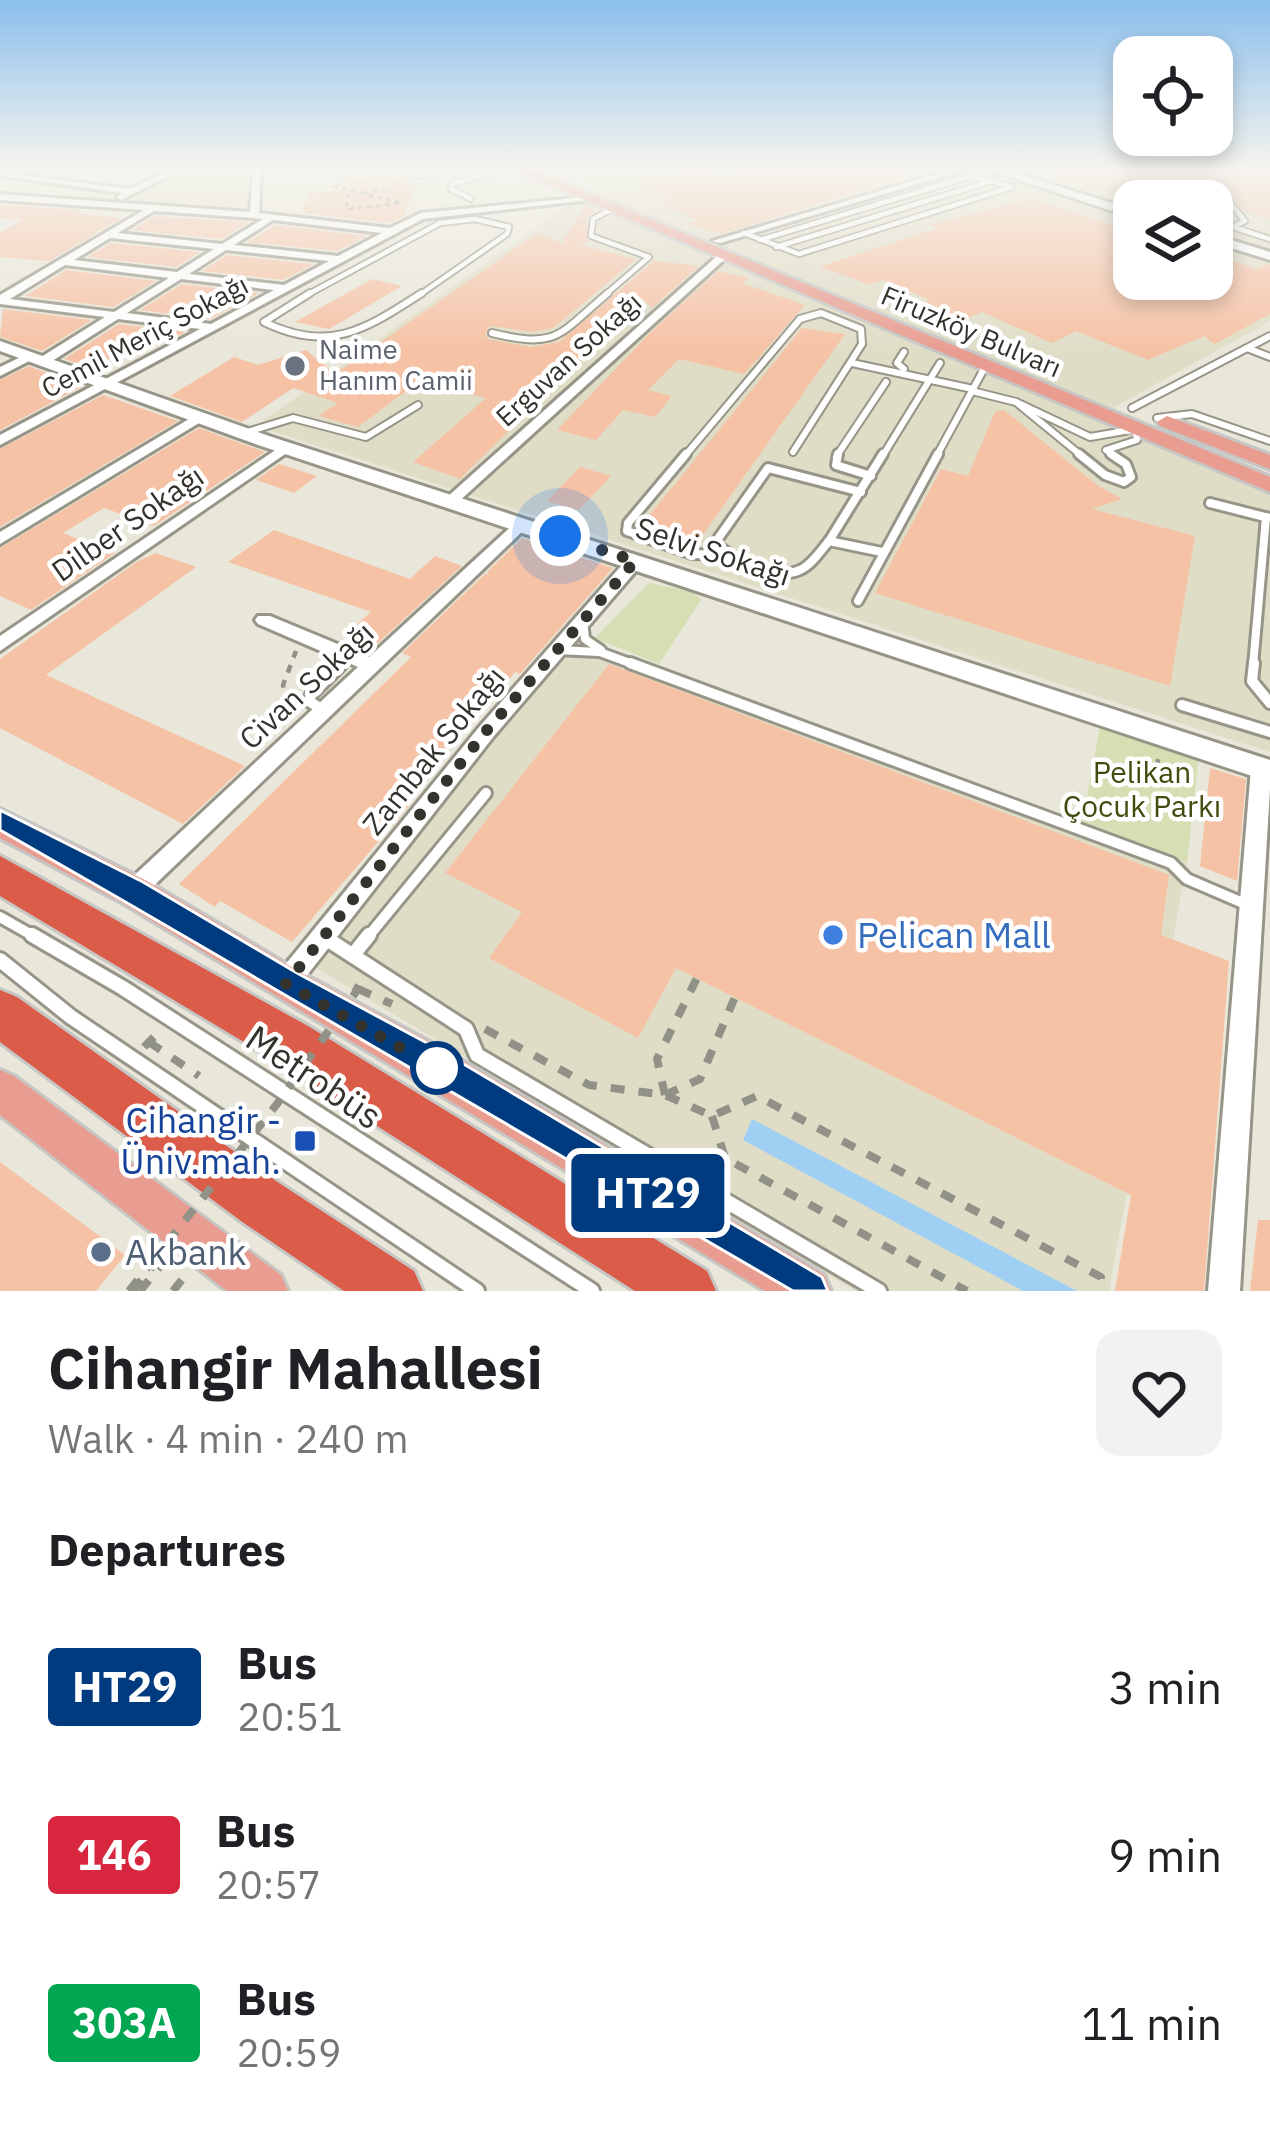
<!DOCTYPE html>
<meta charset="utf-8">
<style>
:root{--surface:#fff;--page:#f2f2f2;--text:#202124;--muted:#757577}
body{margin:0;font-family:"IBM Plex Sans",sans-serif;background:var(--page);color:var(--text);height:100vh;display:flex;flex-direction:column;font-size:45px;white-space:nowrap}
*{box-sizing:border-box;margin:0}
p{font-size:39px;color:var(--muted)}
.icon{flex:none;width:66px;height:66px;fill:none;stroke:currentColor;stroke-width:2;stroke-linecap:round;stroke-linejoin:round}
.map{position:relative;height:1291px;overflow:hidden}
.side{display:flex;flex-direction:column;background:var(--surface);flex:1}
.side>*{flex:none}
.badge{padding:0 24px;border-radius:9px;font-size:42px;line-height:78px}
.controls{position:absolute;left:1113px;top:36px;display:grid;gap:24px}
.controls a{display:grid;place-items:center;width:120px;height:120px;border-radius:24px;background:var(--surface);box-shadow:0 6px 18px #0003;font-size:60px}
.you{position:absolute;width:60px;height:60px;margin:-30px;border:9px solid #fff;border-radius:50%;background:#1a73e8;box-shadow:0 0 0 18px #1a73e833}
.map>.badge{position:absolute;translate:-50% -50%;box-shadow:0 0 0 6px #fff}
h2{padding:0 48px;font-size:45px;line-height:108px}
.round{display:grid;place-items:center;flex:none;width:126px;height:126px;border-radius:24px;background:var(--page)}
.headline{display:flex;align-items:center;justify-content:space-between;height:204px;padding:0 48px}
h1{font-size:57px;font-weight:700;line-height:90px}
ul{padding:0;list-style:none}
li{display:flex;align-items:center;gap:36px;height:168px;padding:0 48px}
li div{flex:1}
li b{display:block;font-size:45px}
li em{font-style:normal}
li .badge{min-width:132px;font-weight:700;text-align:center}
.map>svg:first-child{display:block}
.built{fill:#e0ddc7;fill-rule:evenodd}
.green{fill:#d6deb3}
.water{fill:#9fd0f4}
.building{fill:#f6c2a5}
.lines{fill:none;stroke-linecap:round;stroke-linejoin:round}
.lane-far4-casing{stroke:#979588;stroke-width:8}
.lane-far3-casing{stroke:#979588;stroke-width:10}
.lane-far2-casing{stroke:#979588;stroke-width:14}
.lane-far1-casing{stroke:#979588;stroke-width:16}
.lane-casing{stroke:#979588;stroke-width:20}
.street-casing{stroke:#979588;stroke-width:6}
.secondary-casing{stroke:#979588;stroke-width:6}
.primary-casing{stroke:#c6c6c4;stroke-width:6}
.highway-casing{stroke:#c6c6c4;stroke-width:6}
.path-far2{stroke:#929187;stroke-width:3;stroke-dasharray:4.5 4.5;stroke-linecap:butt}
.path-far1{stroke:#929187;stroke-width:4.5;stroke-dasharray:8 8;stroke-linecap:butt}
.path{stroke:#929187;stroke-width:8;stroke-dasharray:14 14;stroke-linecap:butt}
.lane-far4{stroke:#fff;stroke-width:4.5}
.lane-far3{stroke:#fff;stroke-width:6}
.lane-far2{stroke:#fff;stroke-width:8}
.lane-far1{stroke:#fff;stroke-width:10}
.lane{stroke:#fff;stroke-width:14}
.street{fill:#fff;fill-rule:evenodd}
.secondary{fill:#fff;fill-rule:evenodd}
.primary{fill:#e99d91;fill-rule:evenodd}
.highway{fill:#db5c48;fill-rule:evenodd}
.path-bridge{stroke:#929187;stroke-width:8;stroke-dasharray:14 14;stroke-linecap:butt}
.line{fill:#003b80;stroke:#fff;stroke-width:3}
.walk{stroke:#33322d;stroke-width:12;stroke-dasharray:0 21.6}
.worship-dot{fill:#6b7280;stroke:#fff;stroke-width:4.5}
.shop-dot{fill:#3f7fe0;stroke:#fff;stroke-width:4.5}
.stop-dot{fill:#fff;stroke:#003b80;stroke-width:6}
.transit-dot{fill:#1a4fb4;stroke:#fff;stroke-width:4.5}
.service-dot{fill:#5c6f8a;stroke:#fff;stroke-width:4.5}
.labels{text-anchor:middle;stroke-width:9;stroke-linejoin:round;paint-order:stroke}
.far-street-label{font-size:27px;fill:#33322d;stroke:#fff}
.far-worship-label{font-size:27px;fill:#5b616d;stroke:#fff;text-anchor:start}
.street-label{font-size:30px;fill:#33322d;stroke:#fff}
.park-label{font-size:30px;fill:#454b0e;stroke:#fff}
.near-shop-label{font-size:36px;fill:#366cbe;stroke:#fff;text-anchor:start}
.near-street-label{font-size:36px;fill:#33322d;stroke:#fff}
.near-transit-label{font-size:36px;fill:#164399;stroke:#fff;text-anchor:end}
.near-service-label{font-size:36px;fill:#4e5e75;stroke:#fff;text-anchor:start}
</style>
<div class="map">
<svg width="1270" height="1291" viewBox="0 0 1270 1291">
<rect width="100%" height="100%" fill="#e9e7d9"/>
<g class="built">
<polygon points="188,170 246,170 247,210 119,204"/>
<path d="M561,170H1270V321L1093,419L1270,491V752L256,426L595,186ZM1134,201H1212V279H1134Z"/>
<polygon points="576,637 1187,862 1109,1291 855,1291 298,957"/>
</g>
<g class="green">
<polygon points="649,583 693,592 701,600 659,664 595,638"/>
<polygon points="1101,721 1199,755 1187,862 1082,823"/>
</g>
<polygon class="water" points="752,1119 1077,1291 1023,1291 743,1140"/>
<g class="building">
<polygon points="695,170 732,178 733,170 904,170 905,176 721,234 687,224 699,220 661,203 673,200 639,184"/>
<polygon points="1055,170 1270,170 1270,219 1246,212 1233,198 1225,206 1207,200 1146,201 1055,176"/>
<polygon points="386,175 416,187 404,216 389,223 302,213 308,193 353,190 343,183"/>
<polygon points="1030,198 1124,229 1134,225 1134,279 1212,279 1212,254 1256,269 1270,264 1270,314 1215,344 1204,336 1148,360 1076,331 1052,343 982,312 953,324 913,306 930,300 883,280 869,284 819,267 937,228 929,225"/>
<polygon points="0,205 84,210 77,213 122,218 49,261 0,257 0,232 23,220 0,218"/>
<polygon points="586,205 594,211 586,218 587,242 579,245 636,259 553,328 531,332 491,326 485,333 488,339 531,347 559,342 654,261 699,266 652,308 643,299 559,382 553,381 516,415 523,417 460,479 413,462 486,398 421,380 358,427 319,416 338,403 293,388 242,422 170,396 234,357 258,365 306,350 335,374 537,233 562,243"/>
<polygon points="155,216 249,222 221,239 132,230"/>
<polygon points="276,225 367,236 337,251 247,242"/>
<polygon points="111,243 200,252 176,267 87,257"/>
<polygon points="227,255 314,264 283,280 202,271"/>
<polygon points="66,270 156,281 113,307 25,296"/>
<polygon points="718,271 749,278 742,283 805,305 744,374 679,359 648,390 672,396 655,417 623,410 596,440 557,430 652,331"/>
<polygon points="372,279 402,286 329,329 295,322"/>
<polygon points="182,284 259,293 210,319 140,310"/>
<polygon points="3,309 92,320 42,351 0,337"/>
<polygon points="119,324 185,332 169,341 149,338 91,368 64,359"/>
<polygon points="802,328 845,334 695,546 640,527"/>
<polygon points="29,366 81,387 0,430 0,380"/>
<polygon points="103,395 178,421 0,527 0,449"/>
<polygon points="1004,410 1097,485 1122,499 1092,509 1195,536 1170,686 875,593 941,469 968,476 995,412"/>
<polygon points="199,428 265,452 154,526 104,508 63,533 115,553 31,610 0,596 0,548"/>
<polygon points="279,464 317,476 294,493 256,480"/>
<polygon points="580,467 611,476 579,510 547,501"/>
<polygon points="274,530 410,579 435,556 462,566 378,643 349,631 371,612 228,562"/>
<polygon points="522,538 613,568 520,674 515,672 465,732 462,730 401,802 409,806 292,942 220,901 215,907 179,884 411,657 402,653 485,574 489,575 487,572"/>
<polygon points="156,553 196,567 46,675 245,766 183,824 0,728 0,659 138,561"/>
<polygon points="609,664 1169,875 1161,935 1229,961 1204,1291 1115,1291 1131,1195 676,968 638,1038 489,958 522,912 445,873"/>
<polygon points="1210,768 1246,779 1237,881 1200,866"/>
<polygon points="0,1162 125,1255 96,1291 0,1291"/>
<polygon points="1258,1220 1270,1220 1270,1291 1250,1291"/>
</g>
<g class="lines">
<defs>
<g id="lane-far4">
<polyline points="414,176 452,170"/>
<polyline points="471,199 451,189 452,184 503,170"/>
<polyline points="1236,228 1270,239"/>
<polyline points="744,233 799,254 1012,187"/>
<polyline points="1212,236 1245,221 1232,205"/>
<polyline points="760,240 971,176 1012,187"/>
<polyline points="776,247 995,180"/>
<polyline points="305,296 440,223 475,219 509,227 507,234 418,296"/>
<polyline points="604,296 649,257 591,236 593,219 610,210"/>
</g>
<g id="lane-far3">
<path d="M310,293L264,322C330,354 366,329 422,293"/>
<path d="M492,333C559,349 558,335 608,293"/>
<polyline points="1247,348 1270,357"/>
<polyline points="904,352 897,363 904,369"/>
<polyline points="852,363 973,389"/>
<polyline points="972,391 1016,402 1090,437 1136,429"/>
<polyline points="1016,402 1083,457"/>
<polyline points="1132,408 1270,336"/>
<polyline points="1157,418 1192,414 1270,441"/>
<polyline points="244,433 293,418 366,437 418,405"/>
<polyline points="684,457 800,319 821,313 861,329 862,344 793,452"/>
<polyline points="836,457 886,382"/>
<polyline points="882,457 940,363"/>
<polyline points="936,457 985,367"/>
<polyline points="1116,457 1106,450 1137,440 1136,429"/>
</g>
<g id="lane-far2">
<polyline points="686,454 628,523 627,531 692,554 730,555"/>
<polyline points="838,454 836,465 871,476"/>
<polyline points="1079,454 1105,475 1124,482 1131,477 1126,464 1111,454"/>
<path d="M861,492L768,468L715,543C734,559 774,582 800,570C812,565 821,550 829,541L882,552"/>
<polyline points="1210,503 1269,518"/>
<polyline points="829,541 883,454"/>
<polyline points="858,601 938,454"/>
<polyline points="583,621 585,639 601,650"/>
<polyline points="557,650 599,652"/>
<polyline points="597,651 638,666"/>
<polyline points="1253,666 1266,517"/>
</g>
<g id="lane-far1">
<polyline points="630,663 1171,863 1187,879 1250,906"/>
<polyline points="1254,663 1252,681 1270,703"/>
<polyline points="1182,705 1270,732"/>
<polyline points="324,711 309,701 311,695 341,665"/>
<polyline points="0,917 37,938"/>
<polyline points="367,938 486,793"/>
</g>
<g id="lane">
<polyline points="32,935 123,988 592,1291"/>
<polyline points="327,939 466,1029 477,1055 879,1291"/>
<polyline points="353,955 369,935"/>
<polyline points="0,960 71,1017 477,1291"/>
</g>
<g id="street">
<polygon points="169,170 180,170 121,200 117,197 122,193 2,176 6,173 130,189"/>
<path d="M253,170H261L259,213L390,228L421,213L585,197L589,200L423,219L0,445V435L200,329L118,319L49,363H41V357L105,317L0,304V295L144,210L0,200V194L250,212ZM154,211L254,218L263,219L222,244L118,233ZM273,220L382,233L338,256L234,245ZM110,238L214,249L177,272L74,260ZM226,250L329,261L284,285L189,274ZM65,265L169,278L114,312L10,299ZM181,279L274,290L211,324L127,313Z"/>
<polygon points="950,170 965,170 720,243 712,241"/>
<polygon points="717,256 726,258 456,504 446,504 446,498"/>
<polygon points="29,353 39,356 0,376 0,367"/>
<polygon points="199,413 206,417 204,420 0,544 0,532"/>
<polygon points="286,443 291,444 291,450 0,651 0,636"/>
<polygon points="522,519 527,521 530,524 527,527 141,898 133,901 125,898 122,891 125,884 358,667 258,624 255,620 258,616 270,616 369,657 517,521"/>
<polygon points="635,556 643,561 641,565 494,736 294,992 285,996 276,992 273,984 276,976 480,726 629,557"/>
<polygon points="1261,760 1270,766 1270,789 1240,1291 1208,1291 1251,768 1254,762"/>
</g>
<g id="secondary">
<polygon points="988,170 1006,170 1134,210 1134,218"/>
<polygon points="1212,234 1270,252 1270,260 1212,242"/>
<polygon points="0,341 272,437 1270,760 1270,782 258,445 0,351"/>
</g>
<g id="primary">
<polygon points="514,170 532,170 1270,477 1270,492"/>
<polygon points="1167,416 1270,455 1270,469 1160,426 1157,422"/>
<polygon points="0,809 145,880 298,971 441,1048 824,1275 831,1291 765,1291 121,902 0,838"/>
<polygon points="0,1070 14,1076 281,1275 288,1291 227,1291 0,1115"/>
</g>
<g id="highway">
<polygon points="0,856 308,1026 707,1271 716,1291 635,1291 274,1060 0,896"/>
<polygon points="0,990 17,997 279,1183 414,1271 423,1291 344,1291 241,1221 0,1042"/>
</g>
</defs>
<use href="#lane-far4" class="lane-far4-casing"/>
<use href="#lane-far3" class="lane-far3-casing"/>
<use href="#lane-far2" class="lane-far2-casing"/>
<use href="#lane-far1" class="lane-far1-casing"/>
<use href="#lane" class="lane-casing"/>
<use href="#street" class="street-casing"/>
<use href="#secondary" class="secondary-casing"/>
<use href="#primary" class="primary-casing"/>
<use href="#highway" class="highway-casing"/>
<g class="path-far2">
<polyline points="341,184 333,186 401,203 350,209 346,207 349,194"/>
<polyline points="364,193 384,189 385,193"/>
</g>
<g class="path-far1">
<polyline points="290,719 283,685 296,651"/>
<polyline points="1157,767 1159,753"/>
</g>
<g class="path">
<polyline points="358,989 392,1004"/>
<polyline points="485,1029 589,1085 665,1095 712,1116 757,1096 1101,1277 1099,1291"/>
<polyline points="149,1042 199,1076"/>
<polyline points="144,1047 160,1031"/>
<polyline points="665,1095 657,1059 697,978"/>
<polyline points="665,1095 700,1079 735,997"/>
<polyline points="712,1116 725,1158 967,1291"/>
<polyline points="129,1291 156,1257"/>
<polyline points="133,1291 158,1259"/>
<polyline points="140,1291 167,1258"/>
<polyline points="173,1291 188,1272"/>
</g>
<use href="#lane-far4" class="lane-far4"/>
<use href="#lane-far3" class="lane-far3"/>
<use href="#lane-far2" class="lane-far2"/>
<use href="#lane-far1" class="lane-far1"/>
<use href="#lane" class="lane"/>
<use href="#street" class="street"/>
<use href="#secondary" class="secondary"/>
<use href="#primary" class="primary"/>
<use href="#highway" class="highway"/>
<polyline class="path-bridge" points="163,1263 156,1257 277,1104 358,989 352,986"/>
</g>
<linearGradient id="sky" x2="0" y2="1"><stop stop-color="#8bbfed"/><stop offset="0.48" stop-color="#f5f4ee"/><stop offset="1" stop-color="#f5f4ee" stop-opacity="0"/></linearGradient>
<rect width="1270" height="351" fill="url(#sky)"/>
<polygon class="line" points="0,810 143,882 297,973 440,1050 822,1277 828,1291 793,1291 122,900 0,830"/>
<g class="lines">
<polyline class="walk" points="437,1068 286,984 487,730 635,561 560,536"/>
</g>
<circle class="worship-dot" cx="295" cy="366" r="12"/>
<circle class="shop-dot" cx="833" cy="935" r="12"/>
<circle class="stop-dot" cx="437" cy="1068" r="24"/>
<rect class="transit-dot" x="293" y="1129" width="24" height="24" rx="6"/>
<circle class="service-dot" cx="101" cy="1252" r="12"/>
<g class="labels">
<g class="far-street-label">
<text transform="translate(971 332) rotate(23)" y="9">Firuzköy Bulvarı</text>
<text transform="translate(145 337) rotate(-28)" y="9">Cemil Meriç Sokağı</text>
<text transform="translate(569 360) rotate(-42)" y="9">Erguvan Sokağı</text>
</g>
<g class="far-worship-label">
<text x="319" y="359">Naime<tspan x="319" dy="31">Hanım Camii</tspan></text>
</g>
<g class="street-label">
<text transform="translate(128 524) rotate(-35)" y="10">Dilber Sokağı</text>
<text transform="translate(713 552) rotate(18)" y="10">Selvi Sokağı</text>
<text transform="translate(307 686) rotate(-43)" y="10">Civan Sokağı</text>
<text transform="translate(434 751) rotate(-51)" y="10">Zambak Sokağı</text>
</g>
<g class="park-label">
<text x="1142" y="783">Pelikan<tspan x="1142" dy="34">Çocuk Parkı</tspan></text>
</g>
<g class="near-shop-label">
<text x="857" y="948">Pelican Mall</text>
</g>
<g class="near-street-label">
<text transform="translate(314 1077) rotate(34)" y="13">Metrobüs</text>
</g>
<g class="near-transit-label">
<text x="281" y="1133">Cihangir -<tspan x="281" dy="41">Üniv.mah.</tspan></text>
</g>
<g class="near-service-label">
<text x="125" y="1265">Akbank</text>
</g>
</g>
</svg>
<div class="controls">
<a><svg class="icon" aria-label="locate" viewBox="0 0 24 24"><circle cx="12" cy="12" r="6"/><path d="M12 2v4M12 18v4M2 12h4M18 12h4"/></svg></a>
<a><svg class="icon" aria-label="layers" viewBox="0 0 24 24"><path d="M12 4l9 5-9 5-9-5zM3 14l9 5 9-5"/></svg></a>
</div>
<div class="you" style="left:560px;top:536px"></div>
<b class="badge" style="left:648px;top:1193px;background:#003b80;color:#fff">HT29</b>
</div>
<section class="side">
<div class="headline"><div><h1>Cihangir Mahallesi</h1><p>Walk · 4 min · 240 m</p></div><a class="round"><svg class="icon" aria-label="heart" viewBox="0 0 24 24"><path d="M12 20l-8-8c-3-5 5-10 8-4 3-6 11-1 8 4z"/></svg></a></div>
<h2>Departures</h2>
<ul>
<li><span class="badge" style="background:#003b80;color:#fff">HT29</span><div><b>Bus</b><p>20:51</p></div><em>3 min</em></li>
<li><span class="badge" style="background:#d7263d;color:#fff">146</span><div><b>Bus</b><p>20:57</p></div><em>9 min</em></li>
<li><span class="badge" style="background:#00a651;color:#fff">303A</span><div><b>Bus</b><p>20:59</p></div><em>11 min</em></li>
</ul>
</section>
